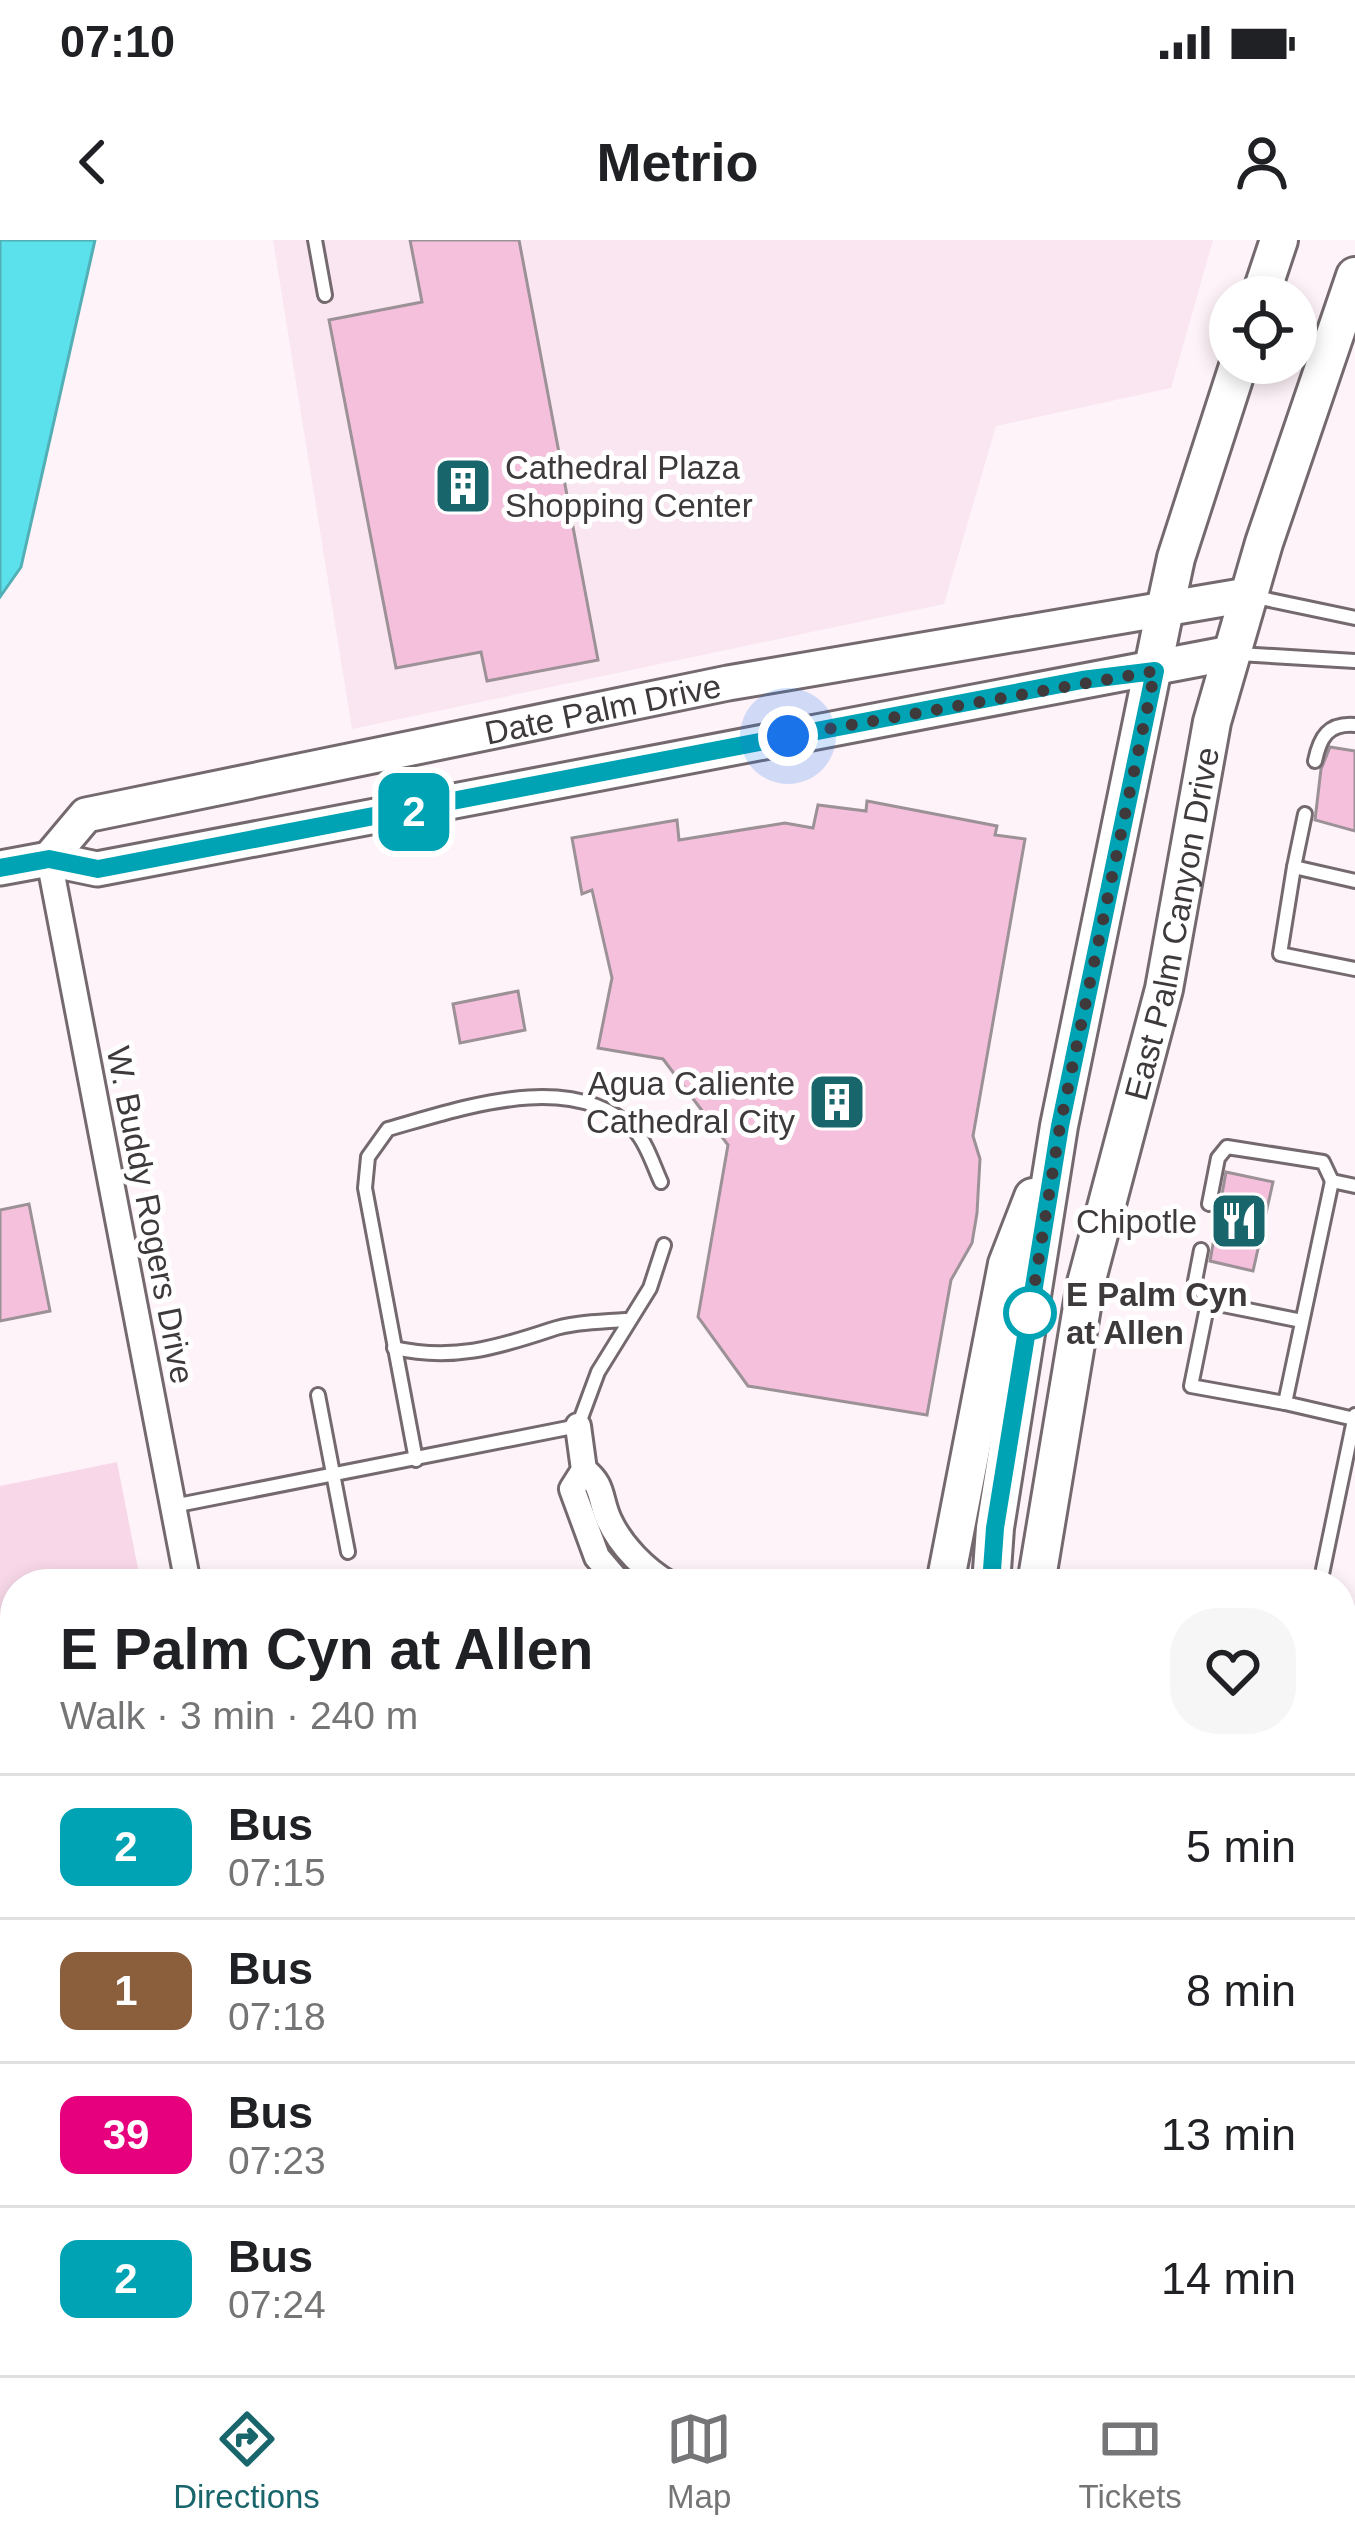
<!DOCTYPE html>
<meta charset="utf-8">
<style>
:root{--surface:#fff;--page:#f6f6f6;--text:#202124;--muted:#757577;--line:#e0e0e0;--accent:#18666b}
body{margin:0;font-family:Helvetica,sans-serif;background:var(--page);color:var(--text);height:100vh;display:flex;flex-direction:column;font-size:45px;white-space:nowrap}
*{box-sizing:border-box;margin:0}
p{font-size:39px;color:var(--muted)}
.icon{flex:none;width:66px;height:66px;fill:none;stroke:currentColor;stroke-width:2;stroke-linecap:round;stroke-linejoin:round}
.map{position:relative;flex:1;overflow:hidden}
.sheet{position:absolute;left:0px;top:1329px;width:1356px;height:807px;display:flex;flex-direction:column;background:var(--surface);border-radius:48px 48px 0 0;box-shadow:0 6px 18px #0003}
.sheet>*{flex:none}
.badge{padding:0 24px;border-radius:18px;font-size:42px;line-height:78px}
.buttons{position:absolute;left:1209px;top:36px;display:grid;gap:24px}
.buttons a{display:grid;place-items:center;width:108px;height:108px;border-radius:50%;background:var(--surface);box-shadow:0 6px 18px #0003;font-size:60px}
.you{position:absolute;width:60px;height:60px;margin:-30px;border:9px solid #fff;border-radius:50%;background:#1a73e8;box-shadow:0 0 0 18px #1a73e833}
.map>.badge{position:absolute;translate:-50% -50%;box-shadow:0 0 0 6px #fff}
.round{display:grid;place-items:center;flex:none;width:126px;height:126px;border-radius:48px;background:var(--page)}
.headline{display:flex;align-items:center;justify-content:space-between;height:204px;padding:0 60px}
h1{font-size:57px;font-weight:700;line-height:90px}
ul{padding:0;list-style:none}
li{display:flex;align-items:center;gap:36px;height:144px;padding:0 60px;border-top:3px solid var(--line)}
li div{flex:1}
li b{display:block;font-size:45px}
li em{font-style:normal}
li .badge{min-width:132px;font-weight:700;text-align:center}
.status{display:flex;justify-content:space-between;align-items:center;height:84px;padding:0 60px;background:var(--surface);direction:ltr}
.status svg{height:33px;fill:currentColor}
header{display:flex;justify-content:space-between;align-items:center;height:156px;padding:0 60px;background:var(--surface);font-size:54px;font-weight:700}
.tabs{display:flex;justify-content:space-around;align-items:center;height:168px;border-top:3px solid var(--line);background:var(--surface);font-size:33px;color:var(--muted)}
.tabs a{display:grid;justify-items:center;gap:6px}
.tabs .active{color:var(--accent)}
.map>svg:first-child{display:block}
.built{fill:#fae6f0}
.green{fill:#f8d8e8}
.water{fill:#5ae1eb;stroke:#52afb6;stroke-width:3}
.building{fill:#f5c0dc;stroke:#9c9196;stroke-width:3}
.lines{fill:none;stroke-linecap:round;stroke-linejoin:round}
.service-casing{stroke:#73696e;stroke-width:18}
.minor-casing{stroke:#73696e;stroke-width:30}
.secondary-casing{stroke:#73696e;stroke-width:39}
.primary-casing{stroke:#73696e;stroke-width:42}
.service{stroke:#fff;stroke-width:12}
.minor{stroke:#fff;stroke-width:24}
.secondary{stroke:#fff;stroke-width:33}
.primary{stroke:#fff;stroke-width:36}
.line-casing{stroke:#fff;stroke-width:27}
.line{stroke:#00a3b4;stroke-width:18}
.walk{stroke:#3e3a3c;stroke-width:12;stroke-dasharray:0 21.6}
.stop-dot{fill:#fff;stroke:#00a3b4;stroke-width:6}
.labels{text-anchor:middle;stroke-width:10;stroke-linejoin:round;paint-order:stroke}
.poi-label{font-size:33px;fill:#3e3a3c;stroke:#fff;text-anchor:end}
.street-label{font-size:33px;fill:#3e3a3c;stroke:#fff}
.stop-label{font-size:33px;font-weight:bold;fill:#3e3a3c;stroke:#fff;text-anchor:start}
</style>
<div class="status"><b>07:10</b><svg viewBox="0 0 49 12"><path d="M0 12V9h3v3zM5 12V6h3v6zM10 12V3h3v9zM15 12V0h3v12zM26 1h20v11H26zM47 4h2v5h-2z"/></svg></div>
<header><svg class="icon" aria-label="back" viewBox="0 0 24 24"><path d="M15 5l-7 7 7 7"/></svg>Metrio<svg class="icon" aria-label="person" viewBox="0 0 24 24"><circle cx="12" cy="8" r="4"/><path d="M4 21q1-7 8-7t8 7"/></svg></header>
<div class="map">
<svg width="1355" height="2135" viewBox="0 0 1355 2135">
<rect width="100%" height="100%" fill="#fef3f9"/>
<polygon class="built" points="273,0 1213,0 1171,148 996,186 944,364 352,489"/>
<polygon class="green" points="117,1222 141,1344 15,1344 15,1757 0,1759 0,1246"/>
<polygon class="water" points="0,0 95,0 21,327 0,357"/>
<g class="building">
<polygon points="410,0 519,0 598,420 487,441 481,412 396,428 329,80 422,62"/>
<polygon points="1330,507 1355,511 1355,591 1315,580 1321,529"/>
<polygon points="867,561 997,586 995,595 1025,599 973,896 980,919 977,973 972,1003 951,1040 927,1175 748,1146 698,1077 728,905 663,819 598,808 612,738 592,650 582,654 572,598 677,580 679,600 785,583 813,588 818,565 866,571"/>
<polygon points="518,751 525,790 460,803 453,764"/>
<polygon points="1226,932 1273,942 1253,1031 1210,1021"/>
<polygon points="29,964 50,1071 0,1081 0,970"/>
</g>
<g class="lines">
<defs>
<g id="service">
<polyline points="315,0 325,55"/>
<polyline points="1251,356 1355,378"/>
<polyline points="1239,414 1355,421"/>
<path d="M1315,521C1320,497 1328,483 1355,485"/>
<polyline points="1294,627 1305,574"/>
<polyline points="1355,641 1294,627 1280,714 1355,729"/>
<polyline points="1209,964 1218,918 1227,907 1323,922 1332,941"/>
<polyline points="1201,1010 1195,1041 1208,1062"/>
<polyline points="1302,1081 1208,1062 1191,1146 1285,1163 1332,941 1355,946"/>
<path d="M394,1108C452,1121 496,1108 550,1090C573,1082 601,1082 625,1080"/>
<polyline points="318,1155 348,1312"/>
<polyline points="1285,1163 1354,1179"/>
<path d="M416,1220L365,948L368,917L388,889C460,869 574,827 636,892C647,904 654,927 661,942"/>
<polyline points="173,1266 578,1186 598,1132 650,1048 664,1005"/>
<polyline points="1265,1344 1321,1339 1355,1175"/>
</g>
<g id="minor">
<polyline points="49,619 188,1344"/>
<polyline points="578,1186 584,1230 572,1249 597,1317 620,1344"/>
<path d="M584,1230C604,1245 599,1258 609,1280C621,1306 645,1330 669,1344"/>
<polyline points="338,2121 341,2135"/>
<polyline points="1146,2121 1149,2135"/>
</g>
<g id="secondary">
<path id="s1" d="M49,619L86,575L728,443L1247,355"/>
<polyline points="0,628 49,619 97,629 1231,413"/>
</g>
<g id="primary">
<polyline points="1260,57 1279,0"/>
<polyline points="945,1344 1007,1024 1033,957"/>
<polyline points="991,1344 995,1288 1059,886 1165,369 1176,318 1239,123"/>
<path id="s2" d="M1036,1344L1086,1043L1164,749L1212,482L1264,303L1355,36"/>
<polyline points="854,2135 857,2121"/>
<polyline points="891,2135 893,2121"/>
<polyline points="934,2135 936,2121"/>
</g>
</defs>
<use href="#service" class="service-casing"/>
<use href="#minor" class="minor-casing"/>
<use href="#secondary" class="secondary-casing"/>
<use href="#primary" class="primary-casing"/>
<use href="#service" class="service"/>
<use href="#minor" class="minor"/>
<use href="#secondary" class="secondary"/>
<use href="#primary" class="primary"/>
</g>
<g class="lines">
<defs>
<polyline id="line" points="0,628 49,619 98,629 1082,440 1155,431 1060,886 995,1288 991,1344"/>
</defs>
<use href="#line" class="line-casing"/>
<use href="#line" class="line"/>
<polyline class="walk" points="788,496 1155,431 1060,886 1030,1073"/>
</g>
<defs>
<symbol id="building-square" viewBox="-11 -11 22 22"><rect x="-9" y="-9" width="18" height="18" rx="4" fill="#18666b" stroke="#fff"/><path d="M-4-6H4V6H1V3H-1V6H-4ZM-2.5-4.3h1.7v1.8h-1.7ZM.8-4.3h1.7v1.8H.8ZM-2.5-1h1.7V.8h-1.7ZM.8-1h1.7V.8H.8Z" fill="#fff"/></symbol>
<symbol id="restaurant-square" viewBox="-11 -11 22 22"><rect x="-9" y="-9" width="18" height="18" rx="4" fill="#18666b" stroke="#fff"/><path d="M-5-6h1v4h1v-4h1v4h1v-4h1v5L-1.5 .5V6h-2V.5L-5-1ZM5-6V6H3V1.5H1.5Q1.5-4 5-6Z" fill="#fff"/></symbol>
</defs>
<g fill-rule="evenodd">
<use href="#building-square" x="430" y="213" width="66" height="66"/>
<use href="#building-square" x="804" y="829" width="66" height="66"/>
<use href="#restaurant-square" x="1206" y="948" width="66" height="66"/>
</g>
<circle class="stop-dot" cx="1030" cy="1073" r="24"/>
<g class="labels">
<g class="poi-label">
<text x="505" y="239" text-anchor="start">Cathedral Plaza<tspan x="505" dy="38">Shopping Center</tspan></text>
<text x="795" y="855">Agua Caliente<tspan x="795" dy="38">Cathedral City</tspan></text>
<text x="1197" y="993">Chipotle</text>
</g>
<g class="street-label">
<text dy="12" stroke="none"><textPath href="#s1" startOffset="585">Date Palm Drive</textPath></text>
<text dy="12" stroke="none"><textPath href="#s2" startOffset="675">East Palm Canyon Drive</textPath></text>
<text transform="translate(151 975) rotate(79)" y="12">W. Buddy Rogers Drive</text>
</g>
<g class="stop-label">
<text x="1066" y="1066">E Palm Cyn<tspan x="1066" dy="38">at Allen</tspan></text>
</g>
</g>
</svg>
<div class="buttons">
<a><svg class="icon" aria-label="locate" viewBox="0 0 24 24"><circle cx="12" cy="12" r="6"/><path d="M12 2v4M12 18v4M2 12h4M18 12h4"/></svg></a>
</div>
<div class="you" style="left:788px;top:496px"></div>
<b class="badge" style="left:414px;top:572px;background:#00a3b4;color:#fff">2</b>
<section class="sheet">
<div class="headline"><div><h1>E Palm Cyn at Allen</h1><p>Walk · 3 min · 240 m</p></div><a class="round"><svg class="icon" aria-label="heart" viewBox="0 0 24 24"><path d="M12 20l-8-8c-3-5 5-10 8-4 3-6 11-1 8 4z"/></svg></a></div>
<ul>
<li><span class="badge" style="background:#00a3b4;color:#fff">2</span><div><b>Bus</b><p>07:15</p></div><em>5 min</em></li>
<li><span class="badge" style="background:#8b5e3c;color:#fff">1</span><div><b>Bus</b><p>07:18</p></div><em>8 min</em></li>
<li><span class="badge" style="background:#e6007e;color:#fff">39</span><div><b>Bus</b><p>07:23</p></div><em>13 min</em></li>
<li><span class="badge" style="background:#00a3b4;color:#fff">2</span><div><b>Bus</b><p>07:24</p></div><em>14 min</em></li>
</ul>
</section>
</div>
<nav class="tabs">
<a class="active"><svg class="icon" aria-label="directions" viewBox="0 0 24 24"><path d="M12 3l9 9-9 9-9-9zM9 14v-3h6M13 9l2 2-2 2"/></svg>Directions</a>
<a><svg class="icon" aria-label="map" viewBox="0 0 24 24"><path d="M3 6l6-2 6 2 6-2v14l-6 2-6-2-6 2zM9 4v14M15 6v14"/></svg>Map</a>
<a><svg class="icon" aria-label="tickets" viewBox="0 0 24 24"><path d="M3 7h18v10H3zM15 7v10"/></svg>Tickets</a>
</nav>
